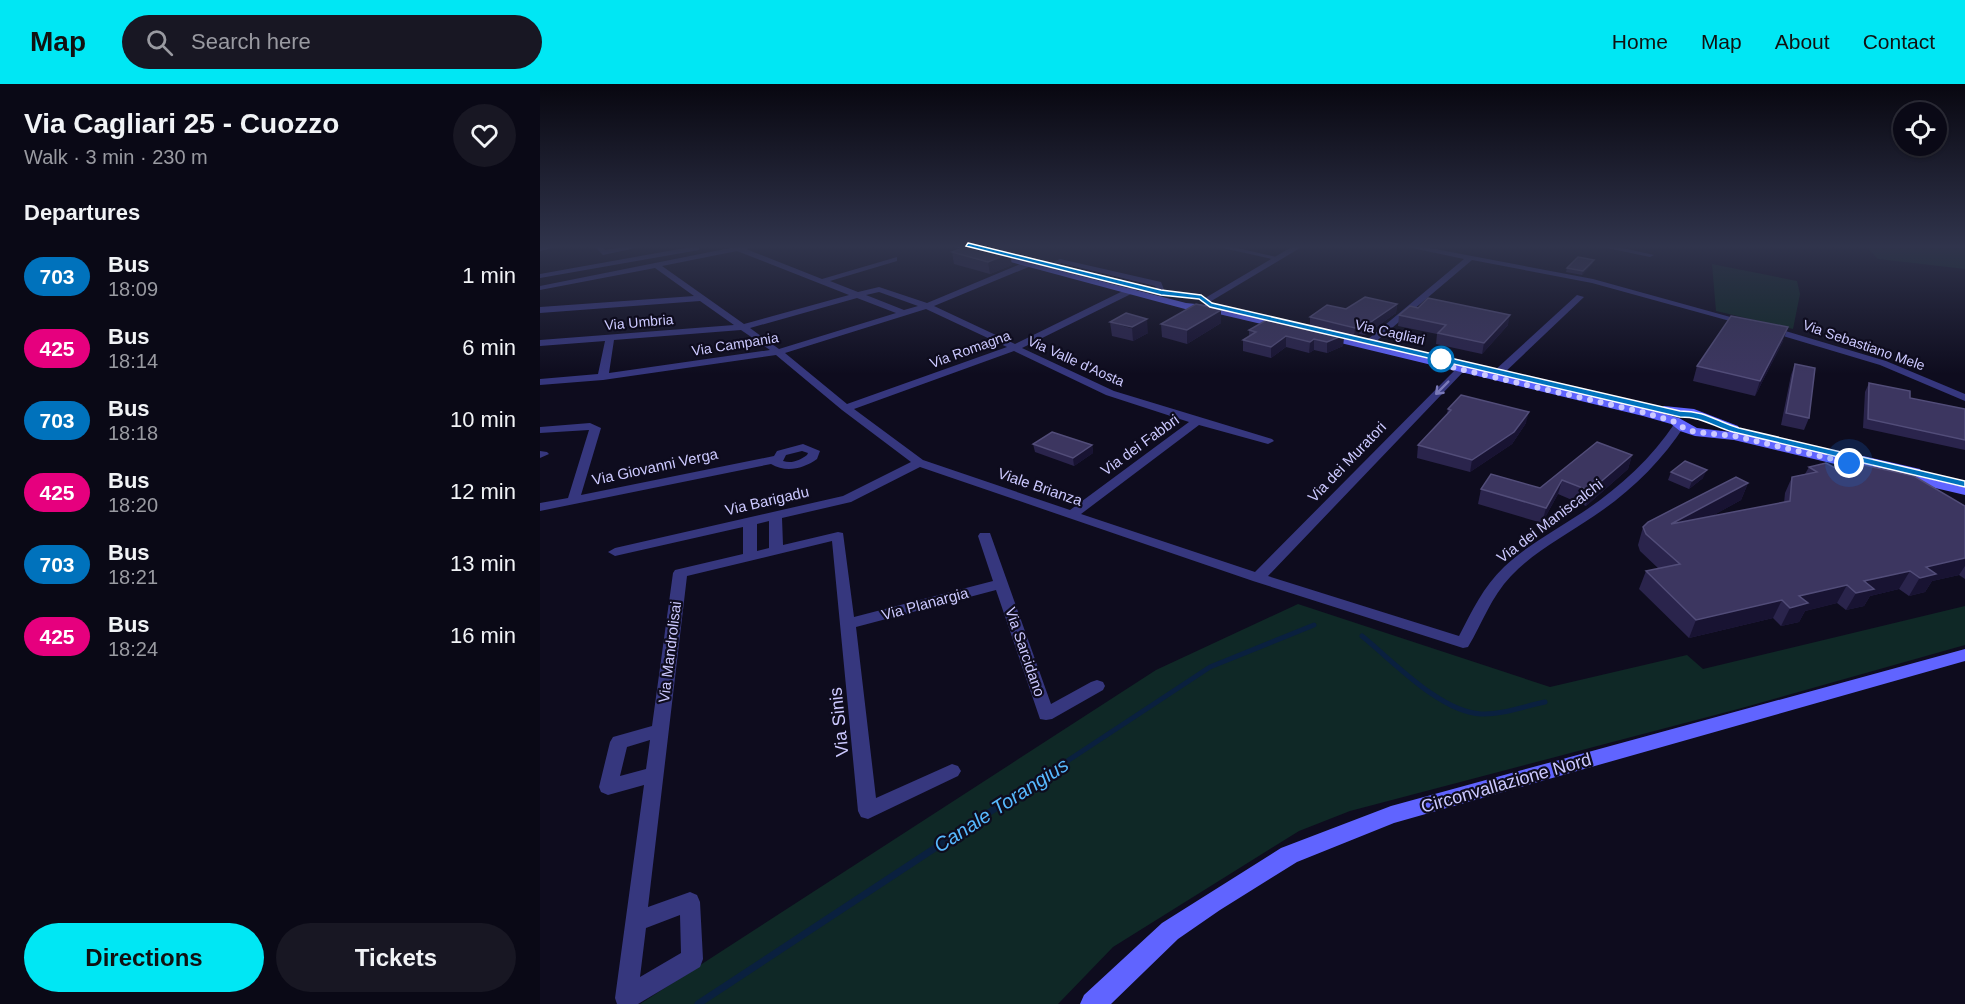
<!DOCTYPE html>
<meta charset="utf-8">
<style>
:root{--surface:#0a0916;--page:#181723;--text:#f1f3f6;--muted:#999aa1;--line:#2a2a35;--accent:#00e7f4}
body{margin:0;font-family:Arial,sans-serif;background:var(--page);color:var(--text);height:100vh;display:flex;flex-direction:column;font-size:22px;white-space:nowrap}
*{box-sizing:border-box;margin:0}
p{font-size:20px;color:var(--muted)}
.icon{flex:none;width:33px;height:33px;fill:none;stroke:currentColor;stroke-width:2;stroke-linecap:round;stroke-linejoin:round}
.map{position:relative;flex:1;overflow:hidden}
.drawer{display:flex;flex-direction:column;background:var(--surface);width:540px}
.drawer>*{flex:none}
.badge{padding:0 12px;border-radius:20px;font-size:21px;line-height:39px}
.tools{position:absolute;left:1353px;top:18px;display:grid;gap:12px}
.tools a{display:grid;place-items:center;width:54px;height:54px;border-radius:50%;background:var(--surface);box-shadow:0 2px 4px #0004,0 0 0 2px var(--line);font-size:30px}
.you{position:absolute;width:30px;height:30px;margin:-15px;border:4px solid #fff;border-radius:50%;background:#1a73e8;box-shadow:0 0 0 9px #1a73e833}
.map>.badge{position:absolute;translate:-50% -50%;box-shadow:0 0 0 3px #fff}
h2{padding:0 24px;font-size:22px;line-height:54px}
.round{display:grid;place-items:center;flex:none;width:63px;height:63px;border-radius:32px;background:var(--page)}
.summary{display:flex;align-items:center;justify-content:space-between;height:102px;padding:0 24px}
h1{font-size:28px;font-weight:800;line-height:45px}
.primary-button{display:flex;gap:12px;margin-top:auto;padding:12px 24px}
.primary-button a{flex:1;height:69px;border-radius:36px;background:var(--accent);color:#111;font-size:24px;font-weight:800;line-height:69px;text-align:center}
.primary-button a+a{background:var(--page);color:var(--text)}
ul{padding:0;list-style:none}
li{display:flex;align-items:center;gap:18px;height:72px;padding:0 24px}
li div{flex:1}
li b{display:block;font-size:22px}
li em{font-style:normal}
li .badge{min-width:66px;font-weight:700;text-align:center}
header{display:flex;align-items:center;gap:36px;box-sizing:border-box;height:84px;padding:0 30px;background:var(--accent);color:#111}
header strong{font-size:28px}
nav{display:flex;gap:33px;margin-inline-start:auto;font-size:21px}
.search{width:420px;height:54px;background:var(--page);display:flex;align-items:center;gap:15px;box-sizing:border-box;padding:0 21px;border-radius:33px;color:var(--muted);font-size:22px}
main{display:flex;flex:1;min-height:0}
.map>svg:first-child{display:block}
.green{fill:#0f2826}
.lines{fill:none;stroke-linecap:round;stroke-linejoin:round}
.stream-far1{stroke:#0a203f;stroke-width:5}
.stream{stroke:#0a203f;stroke-width:7}
.minor{fill:#36377e;fill-rule:evenodd}
.tertiary{fill:#36377e;fill-rule:evenodd}
.secondary{fill:#6064ff;fill-rule:evenodd}
.wall{fill:#2a244c}
.shaded-wall{fill:#181332}
.building{fill:#3c3660;stroke:#524d79;stroke-width:1.5}
.oneway{stroke:#7a79b8}
.line{fill:#0072bc;stroke:#fff;stroke-width:1.5}
.walk{stroke:#ccc9ff;stroke-width:6;stroke-dasharray:0 10.8}
.stop-dot{fill:#fff;stroke:#0072bc;stroke-width:3}
.labels{text-anchor:middle;stroke-width:4.5;stroke-linejoin:round;paint-order:stroke}
.far-street-label{font-size:14px;fill:#ccc9ff;stroke:#0e0c1e}
.street-label{font-size:15px;fill:#ccc9ff;stroke:#0e0c1e}
.near-street-label{font-size:18px;fill:#ccc9ff;stroke:#0e0c1e}
.near-water-label{font-size:20px;font-style:italic;fill:#57b9ff;stroke:#0e0c1e}
</style>
<header>
<strong>Map</strong>
<div class="search"><svg class="icon" aria-label="search" viewBox="0 0 24 24"><circle cx="10" cy="10" r="6"/><path d="M15 15l6 6"/></svg>Search here</div>
<nav><a>Home</a><a>Map</a><a>About</a><a>Contact</a></nav>
</header>
<main>
<section class="drawer">
<div class="summary"><div><h1>Via Cagliari 25 - Cuozzo</h1><p>Walk · 3 min · 230 m</p></div><a class="round"><svg class="icon" aria-label="heart" viewBox="0 0 24 24"><path d="M12 20l-8-8c-3-5 5-10 8-4 3-6 11-1 8 4z"/></svg></a></div>
<h2>Departures</h2>
<ul>
<li><span class="badge" style="background:#0072bc;color:#fff">703</span><div><b>Bus</b><p>18:09</p></div><em>1 min</em></li>
<li><span class="badge" style="background:#e6007e;color:#fff">425</span><div><b>Bus</b><p>18:14</p></div><em>6 min</em></li>
<li><span class="badge" style="background:#0072bc;color:#fff">703</span><div><b>Bus</b><p>18:18</p></div><em>10 min</em></li>
<li><span class="badge" style="background:#e6007e;color:#fff">425</span><div><b>Bus</b><p>18:20</p></div><em>12 min</em></li>
<li><span class="badge" style="background:#0072bc;color:#fff">703</span><div><b>Bus</b><p>18:21</p></div><em>13 min</em></li>
<li><span class="badge" style="background:#e6007e;color:#fff">425</span><div><b>Bus</b><p>18:24</p></div><em>16 min</em></li>
</ul>
<div class="primary-button"><a>Directions</a><a>Tickets</a></div>
</section>
<div class="map">
<svg width="1425" height="920" viewBox="0 0 1425 920">
<rect width="100%" height="100%" fill="#0e0c1e"/>
<g class="green">
<polygon points="1325,161 1425,161 1425,185 1338,175"/>
<polygon points="1172,180 1257,197 1260,210 1253,245 1176,227"/>
<polygon points="758,520 1010,603 1147,571 1163,585 1425,522 1425,561 1198,625 810,727 759,747 573,863 518,920 100,920 616,586"/>
</g>
<g class="lines">
<g class="stream-far1">
<path d="M822,552C853,577 900,628 941,630C962,631 985,622 1005,618"/>
<polyline points="503,693 670,583 774,541"/>
</g>
<polyline class="stream" points="158,920 506,691"/>
<g class="minor">
<polygon points="53,161 61,161 65,166 94,161 110,161 63,171"/>
<path d="M205,161H220L206,165L282,195L357,173V177L290,197L318,208L339,203L387,219L485,178H491V182L394,222L475,260L589,204H595V208L482,264L574,307L732,355L734,357L728,360L659,341L541,430L715,488L918,283H924V287L728,492L919,552C932,527 943,503 964,483C987,461 1016,446 1043,428C1079,404 1111,375 1135,339H1143L1145,341C1121,378 1090,408 1054,432C1026,451 995,467 971,492C951,513 943,538 928,563L923,564L713,497L380,383L311,418L242,434L243,461L298,448L303,449L314,533L453,497L438,452L440,449H450L511,620L551,598L557,596L563,598L565,602L563,606L512,635L506,636L500,635L456,506L316,543L336,714L412,680L418,682L421,687L418,692L328,735L321,733L318,727L292,457L147,492L108,823L150,808L157,811L160,818L163,875L160,883L98,920H77L75,914L104,701L68,711L61,708L59,703L70,658L73,653L112,642L133,489L135,486L203,470V443L75,472L68,468L75,464L303,412L371,378L302,326L236,271L63,296L0,301V295L58,290L65,257L0,262V256L194,241L160,217L0,229V223L154,212L115,184L0,206V202ZM197,167L309,211L204,240L122,182ZM339,208L378,222L364,226L326,211ZM317,214L356,229L239,265L210,244ZM386,225L467,263L307,320L245,269ZM201,246L230,266L69,289L74,256ZM474,267L566,311L649,338L530,426L383,376L314,325ZM229,437V464L217,467V440ZM110,656L106,685L80,692L87,663ZM140,831L141,869L100,893L106,844Z"/>
<polygon points="669,161 684,161 741,174 737,176"/>
<polygon points="858,161 874,161 1053,195 1212,239 1208,242 1052,199 932,176 833,260 827,260 827,256 924,175"/>
<polygon points="1053,161 1069,161 1114,171 1110,173"/>
<polygon points="156,162 159,162 159,166 0,194 0,190"/>
<polygon points="520,175 621,198 625,208 618,210 615,202 521,179 507,184 503,182"/>
<polygon points="1037,211 1044,213 962,291 954,291 954,287"/>
<polygon points="1229,242 1346,277 1425,310 1425,317 1340,281 1226,247 1226,243"/>
<path d="M50,339L61,344L41,411L234,372L237,367L263,360L280,367L277,375C263,385 246,389 231,380L0,427V419L28,414L49,346L0,349V343ZM262,367L268,369L267,371C260,376 252,380 243,377L246,371Z"/>
<polygon points="0,367 7,368 9,370 0,374"/>
</g>
<g class="tertiary">
<polygon points="8,161 25,161 0,167 0,163"/>
<polygon points="755,161 765,161 668,219 660,217"/>
</g>
<g class="secondary">
<polygon points="407,161 421,161 646,219 666,221 748,242 743,245 666,227 645,225"/>
<polygon points="784,249 1110,326 1139,334 1157,344 1191,348 1159,334 1128,330 1118,326 1124,322 1154,325 1198,342 1200,345 1195,348 1317,377 1318,373 1323,372 1380,385 1382,388 1377,392 1425,403 1425,411 1357,395 1355,392 1360,388 1339,384 1338,388 1333,389 1194,356 1155,352 1140,347 1131,340 1103,332 780,254 780,250"/>
<polygon points="1425,565 1425,577 854,739 757,778 680,826 638,855 571,920 540,920 544,911 622,839 741,764 851,722"/>
</g>
</g>
<g class="wall">
<polygon points="412,168 472,181 450,190 414,180"/>
<polygon points="1053,179 1042,191 1026,188 1027,184"/>
<polygon points="857,220 856,229 825,251 819,250 814,253 770,243 770,233 806,225"/>
<polygon points="681,226 681,239 647,260 622,253 621,240"/>
<polygon points="859,231 968,241 942,270 896,260 897,250 858,242"/>
<polygon points="570,238 608,249 593,257 572,252"/>
<polygon points="709,246 804,251 803,262 787,269 774,266 769,269 746,263 731,274 703,267 703,256 709,252"/>
<polygon points="1243,257 1215,312 1153,297 1157,282"/>
<polygon points="1255,280 1269,334 1264,346 1241,341 1251,291"/>
<polygon points="1329,299 1370,314 1425,325 1425,366 1323,344 1325,308"/>
<polygon points="908,325 986,339 972,360 930,388 877,374 878,361 907,330"/>
<polygon points="493,360 552,361 553,369 534,382 495,368"/>
<polygon points="1092,371 1088,385 1046,422 1018,410 1002,439 938,420 941,405 1000,404"/>
<polygon points="1269,383 1295,384 1425,422 1425,495 1419,491 1392,497 1385,508 1369,512 1359,505 1330,512 1324,522 1306,526 1297,519 1265,527 1259,538 1241,542 1233,534 1149,554 1099,505 1106,487 1119,485 1100,467 1098,461 1103,443 1208,399 1201,416 1170,433 1244,419 1245,409 1252,393 1265,390"/>
<polygon points="1131,388 1163,394 1149,405 1128,396"/>
</g>
<g class="shaded-wall">
<polygon points="470,169 472,181 450,190 448,178"/>
<polygon points="1054,176 1053,179 1042,191 1043,187"/>
<polygon points="857,220 856,229 825,251 825,242"/>
<polygon points="681,226 681,239 647,260 647,246"/>
<polygon points="970,231 968,241 942,270 944,259"/>
<polygon points="607,235 608,249 593,257 592,243"/>
<polygon points="820,240 819,250 814,253 815,244"/>
<polygon points="1248,243 1243,257 1215,312 1220,297"/>
<polygon points="804,251 803,262 787,269 787,258"/>
<polygon points="746,252 746,263 731,274 731,263"/>
<polygon points="774,255 774,266 769,269 770,258"/>
<polygon points="989,328 986,339 972,360 930,388 932,376"/>
<polygon points="552,361 553,369 534,382 533,374"/>
<polygon points="1092,371 1088,385 1046,422 1050,407"/>
<polygon points="1167,386 1163,394 1149,405 1152,397"/>
<polygon points="1022,396 1018,410 1002,439 1006,424"/>
<polygon points="1208,399 1201,416 1125,458 1131,440"/>
<polygon points="1425,474 1425,482 1419,491 1392,497 1385,508 1369,512 1386,483"/>
<polygon points="1370,487 1359,505 1330,512 1324,522 1306,526 1316,509 1324,497"/>
<polygon points="1307,501 1297,519 1265,527 1259,538 1241,542 1250,524 1259,512"/>
<polygon points="1242,516 1233,534 1149,554 1156,536"/>
</g>
<g class="building">
<polygon points="431,161 441,161 470,169 448,178 412,168"/>
<polygon points="1038,173 1054,176 1043,187 1027,184"/>
<polygon points="825,213 857,220 825,242 820,240 815,244 770,233 787,221 806,225"/>
<polygon points="888,214 970,231 944,259 898,249 906,241 859,231 870,222 878,224"/>
<polygon points="656,220 681,226 647,246 621,240"/>
<polygon points="586,229 607,235 592,243 570,238"/>
<polygon points="1191,232 1248,243 1220,297 1157,282"/>
<polygon points="730,234 804,251 787,258 774,255 770,258 746,252 731,263 703,256 716,248 709,246"/>
<polygon points="1255,280 1275,284 1269,334 1246,329"/>
<polygon points="1329,299 1370,307 1370,314 1425,325 1425,356 1328,335"/>
<polygon points="921,311 989,328 974,348 932,376 878,361 911,326 908,325"/>
<polygon points="512,348 552,361 533,374 493,360"/>
<polygon points="1057,358 1092,371 1050,407 1022,396 1006,424 941,405 951,390 1000,404"/>
<polygon points="1145,377 1167,386 1152,397 1131,388"/>
<polygon points="1286,379 1295,384 1319,380 1374,392 1425,422 1425,474 1386,483 1396,490 1380,494 1370,487 1324,497 1334,505 1316,509 1307,501 1259,512 1268,519 1250,524 1242,516 1156,536 1106,487 1140,480 1106,450 1103,443 1108,438 1196,393 1208,399 1131,440 1250,417 1252,393 1277,388 1269,383"/>
</g>
<defs><path id="oneway-shaft" d="M-6 0H5M1.5-3L5.5 0L1.5 3" fill="none" stroke-width="1.6" stroke-linecap="round" stroke-linejoin="round" transform="scale(1.5)"/></defs>
<use class="oneway" href="#oneway-shaft" transform="translate(902 304) rotate(135)"/>
<linearGradient id="sky" x2="0" y2="1"><stop stop-color="#080710"/><stop offset="0.56" stop-color="#30344c"/><stop offset="1" stop-color="#30344c" stop-opacity="0"/></linearGradient>
<rect width="1425" height="290" fill="url(#sky)"/>
<path class="line" d="M428,159L621,206L661,211L672,219L1140,327C1167,327 1175,337 1199,344L1425,397V403L1193,348C1172,342 1163,333 1140,333L670,223L659,215L621,211L426,162Z"/>
<g class="lines">
<polyline class="walk" points="901,275 898,280 1106,329 1135,338 1144,344 1155,348 1194,352 1309,379"/>
</g>
<circle class="stop-dot" cx="901" cy="275" r="12"/>
<g class="labels">
<g class="far-street-label">
<text transform="translate(99 238) rotate(-5)" y="5">Via Umbria</text>
<text transform="translate(850 248) rotate(13)" y="5">Via Cagliari</text>
<text transform="translate(195 260) rotate(-9)" y="5">Via Campania</text>
<text transform="translate(1324 261) rotate(19)" y="5">Via Sebastiano Mele</text>
<text transform="translate(430 265) rotate(-20)" y="5">Via Romagna</text>
<text transform="translate(536 277) rotate(24)" y="5">Via Valle d'Aosta</text>
</g>
<g class="street-label">
<text transform="translate(600 361) rotate(-36)" y="5">Via dei Fabbri</text>
<text transform="translate(807 378) rotate(-46)" y="5">Via dei Muratori</text>
<text transform="translate(115 383) rotate(-12)" y="5">Via Giovanni Verga</text>
<text transform="translate(500 403) rotate(19)" y="5">Viale Brianza</text>
<text transform="translate(227 417) rotate(-13)" y="5">Via Barigadu</text>
<text transform="translate(1010 437) rotate(-37)" y="5">Via dei Maniscalchi</text>
<text transform="translate(385 520) rotate(-15)" y="5">Via Planargia</text>
<text transform="translate(130 568) rotate(-83)" y="5">Via Mandrolisai</text>
<text transform="translate(485 568) rotate(71)" y="5">Via Sarcidano</text>
</g>
<g class="near-street-label">
<text transform="translate(299 638) rotate(-96)" y="6">Via Sinis</text>
<text transform="translate(966 699) rotate(-16)" y="6">Circonvallazione Nord</text>
</g>
<g class="near-water-label">
<text transform="translate(461 721) rotate(-33)" y="7">Canale Torangius</text>
</g>
</g>
</svg>
<div class="tools">
<a><svg class="icon" aria-label="locate" viewBox="0 0 24 24"><circle cx="12" cy="12" r="6"/><path d="M12 2v4M12 18v4M2 12h4M18 12h4"/></svg></a>
</div>
<div class="you" style="left:1309px;top:379px"></div>
</div>
</main>
